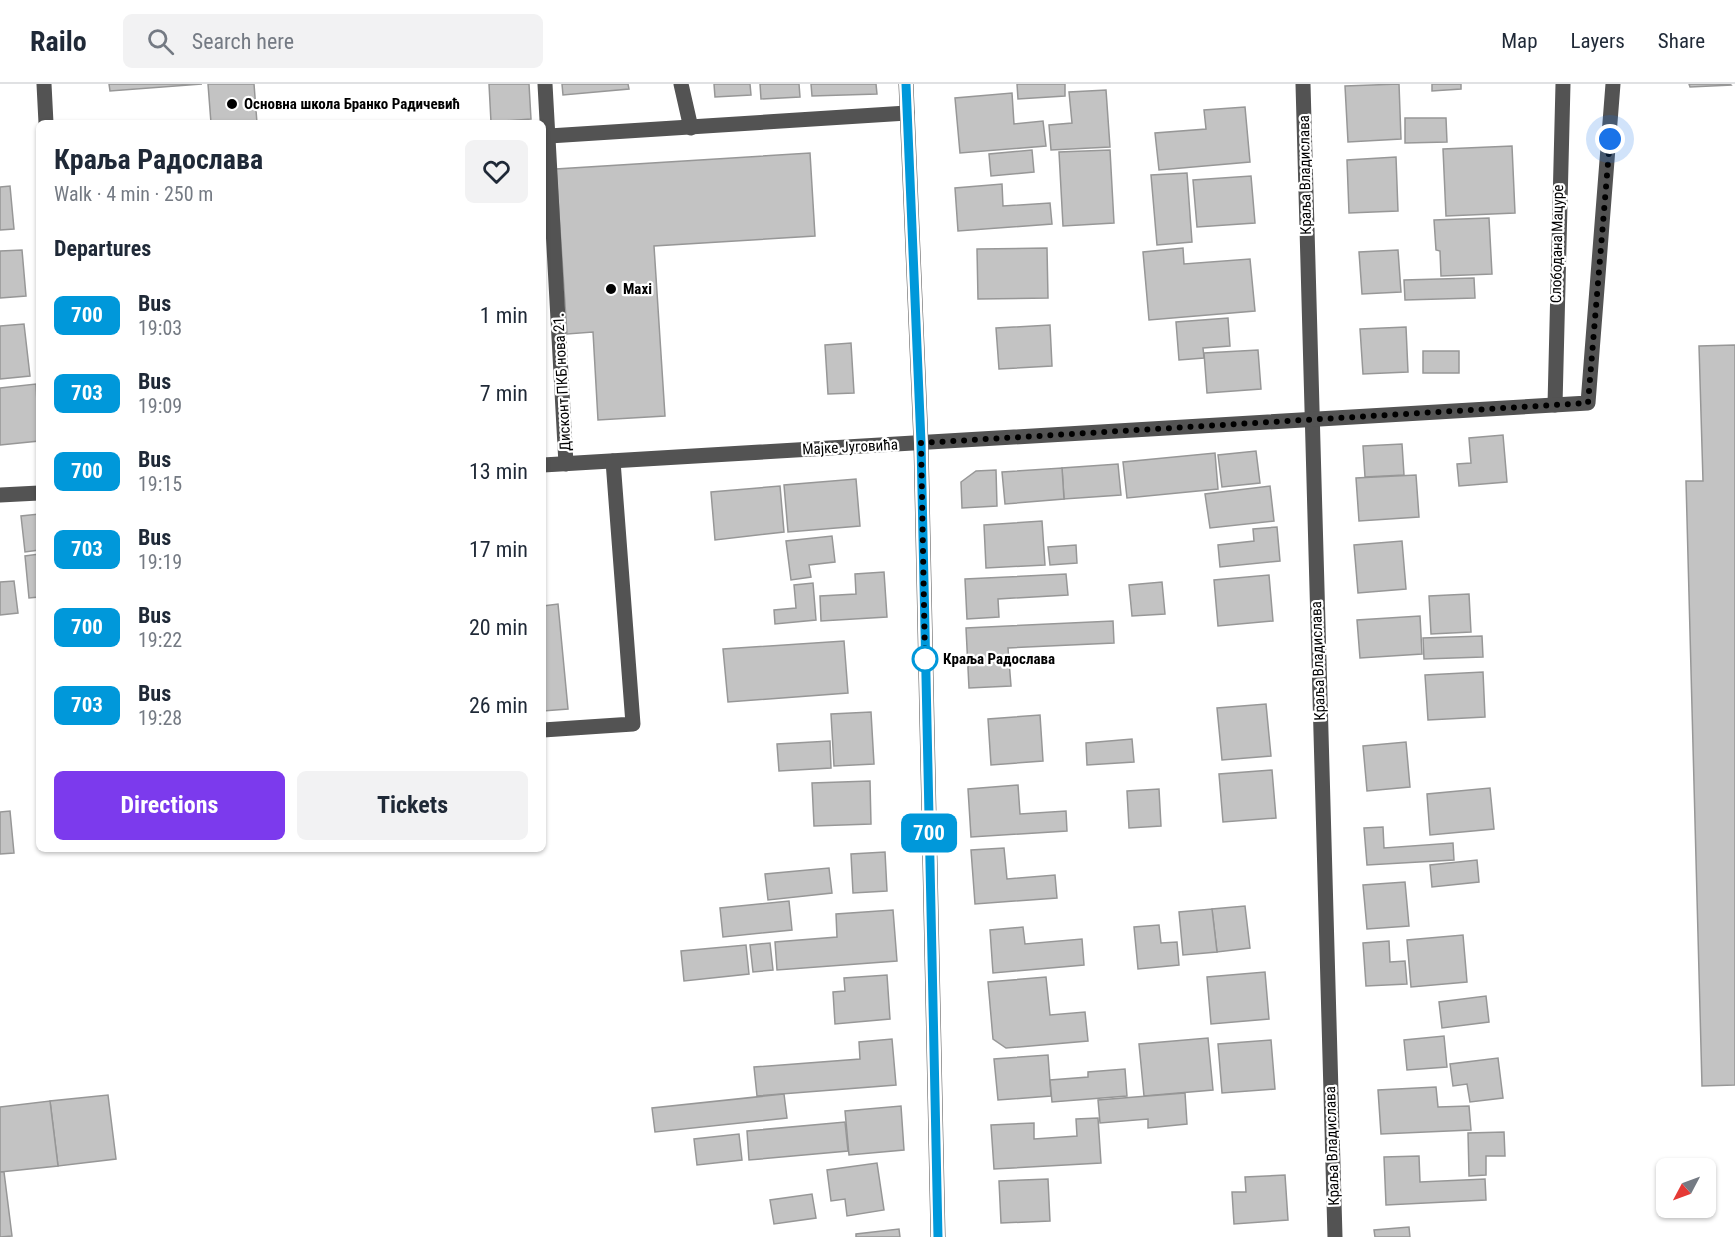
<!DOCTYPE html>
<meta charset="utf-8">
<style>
:root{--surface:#fff;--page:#f2f2f3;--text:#1f2937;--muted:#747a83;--line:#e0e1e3;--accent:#7c3aed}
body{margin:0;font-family:"Roboto Condensed",sans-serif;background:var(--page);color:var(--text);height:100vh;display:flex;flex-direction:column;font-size:22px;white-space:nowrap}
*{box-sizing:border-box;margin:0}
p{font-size:20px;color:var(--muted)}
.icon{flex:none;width:33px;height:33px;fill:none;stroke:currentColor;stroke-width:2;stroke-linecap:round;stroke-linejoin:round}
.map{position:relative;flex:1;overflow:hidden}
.panel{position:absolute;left:36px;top:36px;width:510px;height:732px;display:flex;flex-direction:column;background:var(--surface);border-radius:9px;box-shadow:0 2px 4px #0004}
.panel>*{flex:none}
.badge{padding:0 12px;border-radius:9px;font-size:21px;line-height:39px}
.needle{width:39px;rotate:229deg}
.buttons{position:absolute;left:1656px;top:1074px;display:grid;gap:12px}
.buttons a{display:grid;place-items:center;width:60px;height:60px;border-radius:9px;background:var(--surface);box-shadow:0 2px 4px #0004;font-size:30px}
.you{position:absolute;width:30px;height:30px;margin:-15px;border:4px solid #fff;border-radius:50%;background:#1a73e8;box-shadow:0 0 0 9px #1a73e833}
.map>.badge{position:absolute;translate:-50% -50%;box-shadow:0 0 0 3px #fff}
h2{padding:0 18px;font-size:22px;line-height:54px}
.round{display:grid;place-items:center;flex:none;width:63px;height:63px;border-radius:9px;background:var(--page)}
.overview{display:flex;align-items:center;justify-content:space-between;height:102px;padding:0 18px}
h1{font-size:28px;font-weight:700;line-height:45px}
.action{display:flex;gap:12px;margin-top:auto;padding:12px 18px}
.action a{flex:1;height:69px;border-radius:9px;background:var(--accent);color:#fff;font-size:24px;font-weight:700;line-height:69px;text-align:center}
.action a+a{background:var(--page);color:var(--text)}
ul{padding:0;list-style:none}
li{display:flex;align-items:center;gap:18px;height:78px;padding:0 18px}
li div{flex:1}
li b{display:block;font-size:22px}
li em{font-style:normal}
li .badge{min-width:66px;font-weight:700;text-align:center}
header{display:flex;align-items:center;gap:36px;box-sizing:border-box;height:84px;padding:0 30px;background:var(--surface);border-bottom:2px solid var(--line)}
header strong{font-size:28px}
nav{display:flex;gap:33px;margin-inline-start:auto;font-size:21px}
.search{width:420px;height:54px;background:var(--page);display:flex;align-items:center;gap:15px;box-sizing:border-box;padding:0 21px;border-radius:9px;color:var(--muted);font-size:22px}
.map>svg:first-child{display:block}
.building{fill:#c3c3c3;stroke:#979797;stroke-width:1.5}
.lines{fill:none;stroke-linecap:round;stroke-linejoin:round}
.minor{stroke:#535353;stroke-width:15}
.line-casing{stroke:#fff;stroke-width:14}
.line{stroke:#0098da;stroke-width:9}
.walk{stroke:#000;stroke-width:6;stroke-dasharray:0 10.8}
.poi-dot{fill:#000;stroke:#fff;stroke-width:2}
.stop-dot{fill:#fff;stroke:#0098da;stroke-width:3}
.labels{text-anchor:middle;stroke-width:4.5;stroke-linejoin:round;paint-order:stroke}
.poi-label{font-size:15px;font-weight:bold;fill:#000;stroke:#fff;text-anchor:start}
.street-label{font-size:15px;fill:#000;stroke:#fff}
.stop-label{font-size:15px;font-weight:bold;fill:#000;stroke:#fff;text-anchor:start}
</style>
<header>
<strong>Railo</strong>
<div class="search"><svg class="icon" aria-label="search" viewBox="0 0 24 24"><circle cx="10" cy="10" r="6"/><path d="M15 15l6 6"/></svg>Search here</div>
<nav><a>Map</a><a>Layers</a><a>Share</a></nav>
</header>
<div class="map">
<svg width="1735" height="1153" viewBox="0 0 1735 1153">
<rect width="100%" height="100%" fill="#fff"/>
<g class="building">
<polygon points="109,0 202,0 110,7"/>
<polygon points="208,0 254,0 257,39 211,39"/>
<polygon points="489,0 529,0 531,35 491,38"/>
<polygon points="562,0 628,0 629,5 563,11"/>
<polygon points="714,0 750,0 751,11 715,13"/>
<polygon points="760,0 799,0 800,13 761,15"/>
<polygon points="811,0 876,0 877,10 812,12"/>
<polygon points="1017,0 1065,0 1065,12 1018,15"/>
<polygon points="1399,0 1401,55 1348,58 1345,2"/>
<polygon points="1432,0 1461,0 1461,5 1432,7"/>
<polygon points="1689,0 1730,0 1731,1 1690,3"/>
<polygon points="1106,6 1110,63 1051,66 1049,41 1072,39 1069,8"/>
<polygon points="1012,9 1014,40 1043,37 1046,62 960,69 955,14"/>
<polygon points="1245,23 1250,78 1159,86 1155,49 1206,45 1204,26"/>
<polygon points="1405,34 1446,34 1447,58 1405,59"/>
<polygon points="1512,62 1515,129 1446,132 1443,65"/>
<polygon points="1032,66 1034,88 991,92 989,70"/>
<polygon points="1110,66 1114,139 1063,142 1059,68"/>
<polygon points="810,69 815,152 654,162 665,332 598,336 593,248 567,250 556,85"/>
<polygon points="1396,73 1398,127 1349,129 1347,76"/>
<polygon points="1187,89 1192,158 1157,161 1151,91"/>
<polygon points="1251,92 1255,139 1197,143 1193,96"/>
<polygon points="1002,100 1003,122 1050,119 1052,140 958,147 955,104"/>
<polygon points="10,102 14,145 0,146 0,103"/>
<polygon points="1489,134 1492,190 1441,192 1440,167 1436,166 1434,136"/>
<polygon points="1047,164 1048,214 978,215 977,165"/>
<polygon points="1183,164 1184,180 1250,175 1255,227 1149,236 1143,168"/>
<polygon points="22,166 26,212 0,214 0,167"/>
<polygon points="1398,166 1401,208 1362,210 1359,168"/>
<polygon points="1474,194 1475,214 1405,216 1404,196"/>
<polygon points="1228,234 1230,262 1203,264 1204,274 1179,276 1176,238"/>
<polygon points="24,240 30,292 0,295 0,242"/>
<polygon points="1050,241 1052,282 999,285 996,244"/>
<polygon points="1406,243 1408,288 1363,290 1360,245"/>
<polygon points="851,259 854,309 828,310 825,261"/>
<polygon points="1735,261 1735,1001 1702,1002 1686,397 1703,397 1699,262"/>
<polygon points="1258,266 1261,305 1207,309 1204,269"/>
<rect x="1423" y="267" width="36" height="22"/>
<polygon points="36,300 39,357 0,361 0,304"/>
<polygon points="1503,351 1507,398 1459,402 1457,380 1471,379 1469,354"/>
<polygon points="1402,360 1404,391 1365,393 1363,362"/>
<polygon points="1256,367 1260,399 1222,403 1218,371"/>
<polygon points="1215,369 1218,405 1127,414 1123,378"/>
<polygon points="1118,380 1121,411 1064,415 1062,384"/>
<polygon points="1062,384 1064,415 1005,420 1002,388"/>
<polygon points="996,386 997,422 962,424 961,398 976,387"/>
<polygon points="1416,391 1419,433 1359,437 1356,394"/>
<polygon points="856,395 860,442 788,448 784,401"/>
<polygon points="780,402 784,448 715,456 711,408"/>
<polygon points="1270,402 1274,437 1210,444 1205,410"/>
<polygon points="39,430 39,466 25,468 21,432"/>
<polygon points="1042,437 1045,481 986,484 984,441"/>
<polygon points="1277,443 1280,477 1220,483 1218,461 1254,457 1253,445"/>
<polygon points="832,452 835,478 809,481 811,493 791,496 786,457"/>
<polygon points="1402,457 1406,505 1358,509 1354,461"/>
<polygon points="1076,461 1077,479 1050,481 1048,463"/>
<polygon points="39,470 39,513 29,514 25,472"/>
<polygon points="884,488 887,533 821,537 820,512 856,510 855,490"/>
<polygon points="1066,490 1068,511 998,515 999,533 967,535 965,495"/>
<polygon points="1269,491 1273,537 1218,542 1214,496"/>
<polygon points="14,497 18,529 0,531 0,498"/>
<polygon points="1162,498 1165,530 1132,532 1129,501"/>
<polygon points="813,499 816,536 775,540 774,526 796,524 794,501"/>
<polygon points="1469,510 1471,548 1431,550 1429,512"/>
<polygon points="558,520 568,625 543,627 543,522"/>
<polygon points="1420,532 1422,570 1360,574 1357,536"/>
<polygon points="1113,537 1114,559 1008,564 1011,602 969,604 966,544"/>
<polygon points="1482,552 1483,573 1424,575 1423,554"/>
<polygon points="844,557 848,609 728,618 723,565"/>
<polygon points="1483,588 1485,633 1428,636 1425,591"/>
<polygon points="1266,620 1271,672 1222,676 1217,624"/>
<polygon points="871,628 874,680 834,682 831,630"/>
<polygon points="1040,631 1043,677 991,681 988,635"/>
<polygon points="1132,655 1134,678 1087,681 1086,659"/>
<polygon points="830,657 831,684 779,687 777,660"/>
<polygon points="1406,658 1410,703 1367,707 1363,662"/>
<polygon points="1272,686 1276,734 1223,738 1219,690"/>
<polygon points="870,697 871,740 814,742 812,699"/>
<polygon points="1018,701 1020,730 1066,727 1067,747 971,753 968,705"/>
<polygon points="1490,704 1494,745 1430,751 1427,710"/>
<polygon points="1159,705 1161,742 1129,744 1127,707"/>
<polygon points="10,727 14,769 0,770 0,728"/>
<polygon points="1383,743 1384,764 1453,759 1454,776 1367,781 1364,744"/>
<polygon points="1004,764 1007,795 1055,791 1057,814 975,820 971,766"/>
<polygon points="885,768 887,807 853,809 851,770"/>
<polygon points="1477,776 1479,798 1432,803 1430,781"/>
<polygon points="829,784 832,809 768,816 765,790"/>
<polygon points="1405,798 1409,842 1367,845 1363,801"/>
<polygon points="789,817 792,846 723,853 720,824"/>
<polygon points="1245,822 1250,864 1217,868 1212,825"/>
<polygon points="1212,825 1217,868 1183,871 1179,828"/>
<polygon points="893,826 897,877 777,886 775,858 837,853 836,830"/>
<polygon points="1159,841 1161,859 1177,858 1179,881 1138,885 1134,843"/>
<polygon points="1023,843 1025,860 1082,855 1084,881 993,889 990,846"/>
<polygon points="1463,851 1467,898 1411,903 1407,856"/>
<polygon points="1389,857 1390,878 1405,877 1407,900 1366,902 1363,859"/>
<polygon points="770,859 773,886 753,888 750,861"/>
<polygon points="746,861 749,890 684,897 681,867"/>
<polygon points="1265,888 1269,935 1211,940 1207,893"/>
<polygon points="887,891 890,935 835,940 833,908 845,907 844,894"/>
<polygon points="1046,893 1050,931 1085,928 1088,957 1006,964 993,955 988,898"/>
<polygon points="1486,912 1489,938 1442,944 1439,918"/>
<polygon points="1444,952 1447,983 1407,986 1404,956"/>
<polygon points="1208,954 1213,1006 1144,1012 1139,960"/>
<polygon points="892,955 896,1001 757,1012 754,983 860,975 859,958"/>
<polygon points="1271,956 1275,1005 1222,1009 1218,960"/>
<polygon points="1048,971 1051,1012 998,1016 994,975"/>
<polygon points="1498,974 1503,1014 1470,1018 1467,1000 1453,1002 1450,980"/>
<polygon points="1125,985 1127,1012 1052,1018 1050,996 1088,993 1088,988"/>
<polygon points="1436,1003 1438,1023 1469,1022 1471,1046 1381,1050 1378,1006"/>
<polygon points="1185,1009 1187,1040 1148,1044 1148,1035 1100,1039 1098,1016"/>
<polygon points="784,1010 787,1034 655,1048 652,1024"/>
<polygon points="108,1011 116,1075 58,1082 50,1017"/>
<polygon points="50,1017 58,1082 0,1088 0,1023"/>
<polygon points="901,1022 904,1066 849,1071 845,1027"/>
<polygon points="1098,1034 1101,1079 994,1085 991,1041 1034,1039 1034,1055 1077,1052 1076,1035"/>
<polygon points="845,1038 848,1067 749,1076 747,1047"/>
<polygon points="1504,1048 1505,1072 1486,1072 1486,1091 1469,1092 1468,1049"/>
<polygon points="739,1050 742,1076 697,1081 694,1055"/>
<polygon points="1419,1072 1420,1098 1485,1095 1486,1116 1386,1121 1384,1073"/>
<polygon points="877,1079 884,1126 847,1132 845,1115 831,1117 827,1086"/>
<polygon points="0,1088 4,1088 12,1152 0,1153"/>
<polygon points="1285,1091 1288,1136 1234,1140 1232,1108 1246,1108 1245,1093"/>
<polygon points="1048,1095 1050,1137 1001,1139 999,1097"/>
<polygon points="812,1110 816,1134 774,1140 770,1116"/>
<polygon points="1409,1143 1410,1153 1375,1153 1374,1146"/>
<polygon points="899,1145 900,1153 856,1153 856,1150"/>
</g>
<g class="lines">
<g class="minor">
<polyline points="44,0 46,39"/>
<polyline points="545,0 566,380"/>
<polyline points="681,0 691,44"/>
<polyline points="906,0 921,359 938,1153"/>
<polyline points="1303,0 1335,1153"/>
<polyline points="549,52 907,29"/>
<polyline points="1555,321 1563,0"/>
<polyline points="543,381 1588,319 1613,0"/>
<polyline points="0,411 39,409"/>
<polyline points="543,646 633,640 613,377"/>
</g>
</g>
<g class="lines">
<defs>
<polyline id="line" points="906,0 921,359 938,1153"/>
</defs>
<use href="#line" class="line-casing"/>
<use href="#line" class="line"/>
<polyline class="walk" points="925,575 921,359 1588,319 1610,55"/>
</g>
<g class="poi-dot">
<circle cx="232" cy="20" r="6"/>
<circle cx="611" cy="205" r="6"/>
</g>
<circle class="stop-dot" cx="925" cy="575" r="12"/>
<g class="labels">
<g class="poi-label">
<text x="244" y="25">Основна школа Бранко Радичевић</text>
<text x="623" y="210">Maxi</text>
</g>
<g class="street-label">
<text transform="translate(1305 91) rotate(-91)" y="5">Краља Владислава</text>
<text transform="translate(1557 160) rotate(-89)" y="5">Слободана Мацуре</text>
<text transform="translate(562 298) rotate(-93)" y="5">Дисконт ПКБ нова 21.</text>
<text transform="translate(850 363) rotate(-3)" y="5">Мајке Југовића</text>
<text transform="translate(1318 577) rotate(-92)" y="5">Краља Владислава</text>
<text transform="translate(1332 1062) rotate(-92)" y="5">Краља Владислава</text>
</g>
<g class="stop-label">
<text x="943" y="580">Краља Радослава</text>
</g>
</g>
</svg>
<div class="buttons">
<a><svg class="needle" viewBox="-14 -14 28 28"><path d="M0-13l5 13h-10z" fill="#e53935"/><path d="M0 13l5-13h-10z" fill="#747a83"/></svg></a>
</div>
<div class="you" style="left:1610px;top:55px"></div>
<b class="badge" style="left:929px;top:749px;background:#0098da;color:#fff">700</b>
<section class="panel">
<div class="overview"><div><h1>Краља Радослава</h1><p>Walk · 4 min · 250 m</p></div><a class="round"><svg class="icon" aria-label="heart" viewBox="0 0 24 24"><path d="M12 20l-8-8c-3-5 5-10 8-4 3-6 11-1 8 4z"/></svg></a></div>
<h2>Departures</h2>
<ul>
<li><span class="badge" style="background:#0098da;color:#fff">700</span><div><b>Bus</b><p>19:03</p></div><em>1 min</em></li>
<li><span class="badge" style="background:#0098da;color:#fff">703</span><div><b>Bus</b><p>19:09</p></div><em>7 min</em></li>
<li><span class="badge" style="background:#0098da;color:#fff">700</span><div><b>Bus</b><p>19:15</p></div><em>13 min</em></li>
<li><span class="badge" style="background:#0098da;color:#fff">703</span><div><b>Bus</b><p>19:19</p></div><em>17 min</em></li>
<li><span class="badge" style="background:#0098da;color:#fff">700</span><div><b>Bus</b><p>19:22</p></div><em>20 min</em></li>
<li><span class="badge" style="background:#0098da;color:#fff">703</span><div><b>Bus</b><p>19:28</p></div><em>26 min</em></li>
</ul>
<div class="action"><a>Directions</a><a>Tickets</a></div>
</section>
</div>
